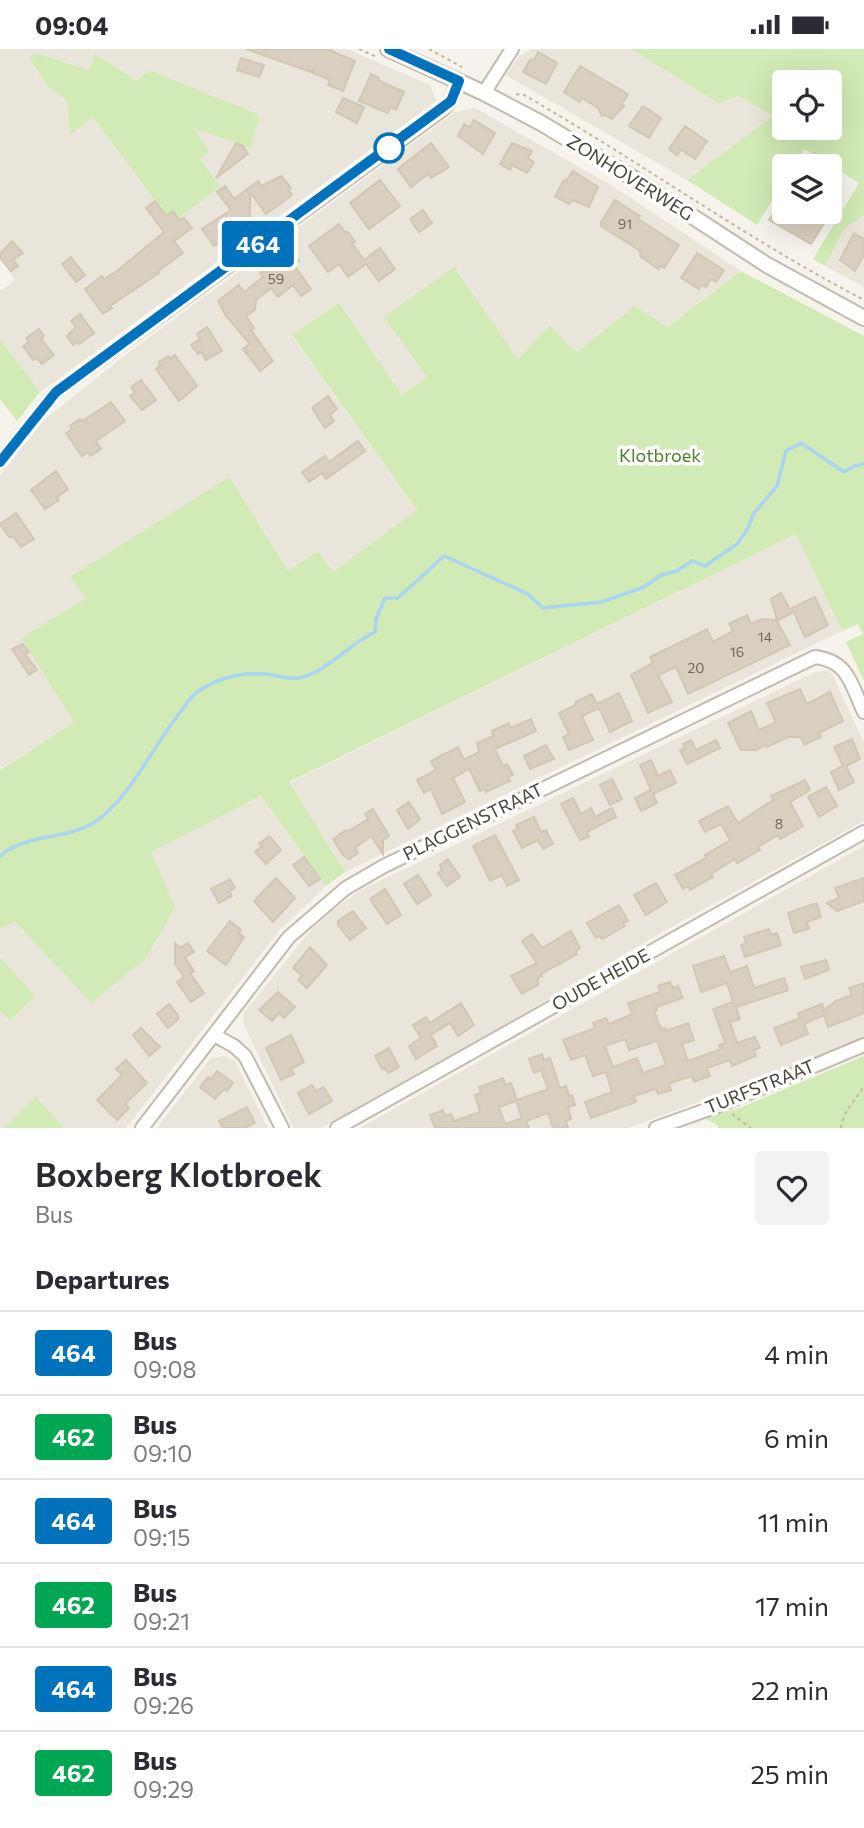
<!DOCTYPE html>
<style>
:root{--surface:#fff;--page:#f2f2f3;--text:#2b2b33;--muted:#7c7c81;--line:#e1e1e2}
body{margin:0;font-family:Commissioner,sans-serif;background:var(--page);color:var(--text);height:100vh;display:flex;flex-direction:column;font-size:26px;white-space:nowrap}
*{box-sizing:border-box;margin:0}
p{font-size:23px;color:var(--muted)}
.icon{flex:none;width:38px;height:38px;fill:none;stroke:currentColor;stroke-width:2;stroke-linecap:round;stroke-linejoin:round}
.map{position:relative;height:1079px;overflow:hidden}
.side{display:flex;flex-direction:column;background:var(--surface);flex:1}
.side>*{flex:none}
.badge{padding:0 14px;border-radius:5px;font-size:24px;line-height:46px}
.buttons{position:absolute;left:772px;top:21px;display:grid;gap:14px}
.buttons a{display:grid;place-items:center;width:70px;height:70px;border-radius:7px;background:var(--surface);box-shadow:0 7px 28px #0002;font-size:35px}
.map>.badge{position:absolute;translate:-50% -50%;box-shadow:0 0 0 4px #fff}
h2{padding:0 35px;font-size:26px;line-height:63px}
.round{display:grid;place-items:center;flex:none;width:74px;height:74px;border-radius:7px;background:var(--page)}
.overview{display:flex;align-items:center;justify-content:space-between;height:119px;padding:0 35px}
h1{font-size:33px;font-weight:600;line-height:52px}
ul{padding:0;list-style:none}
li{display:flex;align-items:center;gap:21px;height:84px;padding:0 35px;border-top:2px solid var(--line)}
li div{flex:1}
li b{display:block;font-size:26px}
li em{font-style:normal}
li .badge{min-width:77px;font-weight:700;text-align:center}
.status{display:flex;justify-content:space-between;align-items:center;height:49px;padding:0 35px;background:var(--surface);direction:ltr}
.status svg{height:19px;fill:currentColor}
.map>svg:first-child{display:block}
.residential{fill:#eae5da;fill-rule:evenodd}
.green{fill:#d2eab5;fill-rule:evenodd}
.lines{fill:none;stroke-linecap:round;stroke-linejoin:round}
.stream{stroke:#a9d4f2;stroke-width:3.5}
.building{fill:#d8cfc1;stroke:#d3c7b4;stroke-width:2;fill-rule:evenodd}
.minor-casing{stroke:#c2bbae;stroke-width:16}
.tertiary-casing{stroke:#c2bbae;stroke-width:18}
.path{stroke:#c4b79f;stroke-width:2;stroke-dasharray:3.5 3.5;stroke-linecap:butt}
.minor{stroke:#fff;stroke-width:12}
.tertiary{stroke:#fff;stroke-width:14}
.line-casing{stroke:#fff;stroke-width:16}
.line{stroke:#0072bc;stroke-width:10}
.stop-dot{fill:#fff;stroke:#0072bc;stroke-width:3.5}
.labels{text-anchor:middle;stroke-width:7;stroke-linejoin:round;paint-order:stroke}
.number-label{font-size:14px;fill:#6e675b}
.street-label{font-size:18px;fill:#4b4439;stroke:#fff}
.park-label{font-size:18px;fill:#4a7f2a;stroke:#fff}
</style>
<div class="status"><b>09:04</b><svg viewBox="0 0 49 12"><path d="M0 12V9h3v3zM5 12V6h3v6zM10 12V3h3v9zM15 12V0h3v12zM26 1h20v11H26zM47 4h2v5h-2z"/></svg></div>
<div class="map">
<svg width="864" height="1079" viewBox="0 0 864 1079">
<rect width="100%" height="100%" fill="#f6f3ec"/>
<g class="residential">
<path d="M0,0H347L430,36L436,52L40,343L0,290V242L15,231L0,210ZM36,4L89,21L95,6L70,85L67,52L47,37L29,8Z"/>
<polygon points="531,0 631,0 717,53 738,47 774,68 687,131 506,26 518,8"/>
<polygon points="475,59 611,136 741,222 666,278 635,258 576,304 550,276 518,310 454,219 427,329 402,346 338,255 292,287 417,461 333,524 288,523 229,429 71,528 87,549 21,589 74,673 0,720 0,427 44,371 128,304 455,63"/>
<polygon points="864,166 864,238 825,217 844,180"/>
<polygon points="796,485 842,582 345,823 289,734"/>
<polygon points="828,621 833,626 864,694 864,772 662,883 492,983 321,1079 293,1079 243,974 244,964 311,881 332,862 359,842 815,623"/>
<polygon points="261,747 326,837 279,882 126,1079 64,1079 36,1047 4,1079 0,1079 0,962 10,972 35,947 0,908 0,879 14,872 91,954 150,803"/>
<polygon points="864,797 864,987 824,1006 628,1079 360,1079"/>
<polygon points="225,1007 235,1012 268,1079 157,1079 211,1009"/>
</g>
<g class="green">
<path d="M631,0H864V166L844,180L825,217L813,210L859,134L804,100L793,117H784V132L757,176L687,131L773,67L738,47L718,54ZM784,33H830V79H784Z"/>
<polygon points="36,4 89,21 95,5 137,32 149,21 260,66 250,99 193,79 209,103 200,110 220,138 172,174 93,68 70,86 67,52 47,37 29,8"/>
<polygon points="454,218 518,310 550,276 576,304 635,257 667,278 741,222 864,287 864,632 846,593 863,585 858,575 842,582 796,485 289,733 345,823 326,837 261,747 151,803 175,858 146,909 91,954 15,873 0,879 0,721 74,673 21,589 86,549 70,528 229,428 288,522 318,502 333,523 417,461 292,286 339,254 402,346 427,328 384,268"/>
<polygon points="0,290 40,343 17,372 0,350"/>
<polygon points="0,908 35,947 10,972 0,962"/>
<polygon points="864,1007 864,1079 718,1079 718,1077 704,1069 737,1060"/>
<polygon points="36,1047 64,1079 4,1079"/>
</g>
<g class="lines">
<path class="stream" d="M0,807C25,784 70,792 99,770C131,746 151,701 176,669C182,661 188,651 196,644C218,628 244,622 272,626C282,628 292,631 303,628C328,621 351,594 375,583L376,570L385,549H398L444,507L528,545L543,559L601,553L644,538L661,526L677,522L692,512L705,517L737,495L747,481L754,464L777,437L786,402L801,394L844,423L854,417L864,415"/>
</g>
<g class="building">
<polygon points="246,0 332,0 331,2 355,12 343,42 328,36 330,31 313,24 315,18 311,23"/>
<polygon points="538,3 557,14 546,35 523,23 530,11 535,10"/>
<polygon points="241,9 264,16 259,28 237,21"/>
<polygon points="580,17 628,45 621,56 624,57 612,70 605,66 602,67 598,59 582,49 580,53 564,43"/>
<polygon points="371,25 379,29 378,31 404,43 396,61 390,58 388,64 359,52"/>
<polygon points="343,49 364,58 357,74 336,63"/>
<polygon points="643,57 661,69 649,89 629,77"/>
<polygon points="474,71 495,84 483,105 458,87 464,75 470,78"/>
<polygon points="685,77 707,92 695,110 681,101 677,106 669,100"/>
<polygon points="236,94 243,97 248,105 216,129"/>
<polygon points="431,94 449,118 431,129 428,125 411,138 398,120"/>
<polygon points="512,94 532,102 528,109 534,113 527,124 512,116 510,121 500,115"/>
<polygon points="573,122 598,138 589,158 573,151 569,155 555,147 564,131 566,132"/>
<polygon points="281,127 291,139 289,141 292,146 266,165 250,143 250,173 214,197 202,180 231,161 217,143 225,137 234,150 258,132 262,137"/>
<polygon points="380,131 400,157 369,180 350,154"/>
<polygon points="784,149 784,163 819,163 828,168 811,195 769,171"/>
<polygon points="615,151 640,167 638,170 679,196 664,219 661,217 658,220 640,207 641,205 639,201 601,177 601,173"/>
<polygon points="155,152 166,167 173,162 180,171 184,169 192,179 174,192 183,204 158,222 159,224 110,257 112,259 103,265 85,240 102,227 104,230 117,222 164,183 146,159"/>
<polygon points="423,161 432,174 419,183 410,170"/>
<polygon points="339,175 345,183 348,183 355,193 352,194 364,211 380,199 395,220 379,232 366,215 348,228 339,215 328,223 309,197"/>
<polygon points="854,184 864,190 864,206 855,222 840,211"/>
<polygon points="12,192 23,204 13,211 18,217 11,222 0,209 0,205"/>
<polygon points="290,199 299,212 294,216 311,240 301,247 293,236 278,248 271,239 256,251 255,261 246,267 254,279 251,281 273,312 260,322 243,300 250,295 226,267 218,252 239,236 244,243 263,228 260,224 270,216 269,214"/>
<polygon points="697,204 724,221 716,233 711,230 706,238 702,236 699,240 681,229"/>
<polygon points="71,208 85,226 76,233 62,215"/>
<polygon points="80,265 94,284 79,295 78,293 73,296 67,287 76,278 71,272"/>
<polygon points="207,278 222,302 206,311 201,303 198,305 191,296 200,290 197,285"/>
<polygon points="39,280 44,287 41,290 54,306 42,315 37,309 33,311 23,297 29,293 26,289"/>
<polygon points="175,306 197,337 179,352 156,320 160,316 159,313 169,307 170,310"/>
<polygon points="141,331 156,351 142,361 130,347 135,344 131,338"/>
<polygon points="328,347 337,360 330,366 334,372 325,379 312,359"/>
<polygon points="111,353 125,372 96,392 101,400 91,407 88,403 82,407 66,384 72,380 70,377 80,370 81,372 84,371"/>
<polygon points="358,392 365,402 326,430 322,424 309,433 302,423 325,407 329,413"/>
<polygon points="56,422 68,441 57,448 59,451 45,460 31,441"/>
<polygon points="16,464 34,490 21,498 13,487 10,489 0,475"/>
<polygon points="781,544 792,564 777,572 790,596 688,645 676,618 658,626 672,653 648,664 631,626 653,614 650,608 707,580 713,593 733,582 729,575 747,566 751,575 762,570 777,571 771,550"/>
<polygon points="815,548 828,576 805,588 792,559"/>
<polygon points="23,595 29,603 25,605 37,621 29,626 12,600"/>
<polygon points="800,640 807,655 830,643 843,672 819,684 821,688 804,696 801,688 788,688 767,698 766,696 756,701 741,701 728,674 751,662 759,681 776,673 767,654"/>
<polygon points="619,644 632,672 610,683 599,659 582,667 593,691 569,701 563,688 569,685 559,664 576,656 575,653 592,645 597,655"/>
<polygon points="531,670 536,682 495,700 503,717 507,715 513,726 508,728 510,732 486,743 485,740 480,742 469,720 453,729 465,753 442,765 431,740 424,744 417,731 436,721 431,712 458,698 464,711 479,703 477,694 493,687 492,682 509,674 511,679"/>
<polygon points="852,690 860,710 846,717 854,733 839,741 831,723 843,717 834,698"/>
<polygon points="691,691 696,701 716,691 720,699 687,715 680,701 685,699 683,695"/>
<polygon points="546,696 554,710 530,720 524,707"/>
<polygon points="651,711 658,727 670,721 676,734 653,745 657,754 641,762 635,749 651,741 640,716"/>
<polygon points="612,730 622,750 610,756 600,736"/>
<polygon points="805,731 810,741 790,753 803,777 780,790 778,786 758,798 760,801 737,814 735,810 711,825 713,828 690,841 688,837 683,840 675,826 706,809 705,806 730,791 721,775 705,783 699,772 728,757 738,774 773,751 771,747"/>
<polygon points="826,738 837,757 819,768 808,748"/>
<polygon points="573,749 581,765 591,759 595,768 612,759 616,768 587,783 589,788 580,791 561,755"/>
<polygon points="409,753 420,770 408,780 397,761"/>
<polygon points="373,760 389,787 383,791 383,805 371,787 355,799 358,804 349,810 343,806 333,790 346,781 347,783 368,770 365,765"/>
<polygon points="534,768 541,783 546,781 553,795 543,800 538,791 522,799 513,782 518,780 516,776"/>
<polygon points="495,786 519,831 507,837 502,826 490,832 473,797"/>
<polygon points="269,787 281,801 266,815 255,803 262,797 259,795"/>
<polygon points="304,808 320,830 309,837 293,816"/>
<polygon points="448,810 460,828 447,837 438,824 442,821 440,816"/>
<polygon points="418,826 431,846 417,855 404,835"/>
<polygon points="276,829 295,849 273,873 254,852"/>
<polygon points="864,829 864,852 837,862 827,854 839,849 835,839"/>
<polygon points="230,830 235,839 229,843 232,847 219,854 211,840"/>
<polygon points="656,834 667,853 646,866 634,846"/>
<polygon points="385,840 401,866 387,875 370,850"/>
<polygon points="813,855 817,855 821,868 807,873 809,880 794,884 788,864"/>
<polygon points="619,856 628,872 623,874 625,877 602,890 600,887 596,889 587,874"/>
<polygon points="353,862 366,879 350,891 338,876 338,872"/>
<polygon points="230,872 241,881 239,884 244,888 226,916 207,902"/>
<polygon points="769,880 771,886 777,884 781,896 745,908 741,896 746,894 744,888"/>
<polygon points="571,882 580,899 576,902 577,905 541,925 542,927 538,929 538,936 522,945 511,927 537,914 522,892 532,885 542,899"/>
<polygon points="175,894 178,898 181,898 188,894 194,903 185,908 194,922 190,924 204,944 191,953 177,933 184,928 175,915"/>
<polygon points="310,898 327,916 307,939 298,931 302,926 293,919"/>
<path d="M724,907L730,923L747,917L754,939L784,929L788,941L736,958L740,970L730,973L737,994L755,988L760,999L754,1001L756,1007L732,1017L729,1011L707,1019L710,1027L694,1033L692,1027L673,1033L669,1035L671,1041L658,1045L656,1040L634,1047L636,1053L591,1069L585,1053L612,1043L606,1023L593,1027L585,1006L571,1011L563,991L595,979L593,974L606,969L609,975L632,965L628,954L660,943L658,937L670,933L673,939L678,937L683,949L656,958L657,961L654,962L661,980L665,979L666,982L688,974L694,991L682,995L688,1012L721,1000L719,996L725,994L713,960L733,953L727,934L701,943L693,917ZM625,990L629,1001L657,992L666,1016L643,1024L637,1009L613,1018L605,997Z"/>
<polygon points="826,911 829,921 805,930 801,918"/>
<polygon points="864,934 864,964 828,978 824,966 804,975 808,985 781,996 774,979 800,969 798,964 822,955 824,961 836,952 852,946 849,939"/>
<polygon points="278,943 295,958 284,969 279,964 272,972 259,961"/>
<polygon points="461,954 474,976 458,987 450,974 431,986 437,997 416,1010 409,997 421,989 413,976 426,968 430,974"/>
<polygon points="169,955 178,966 178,970 168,979 157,965"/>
<polygon points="141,979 160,998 149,1007 133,986"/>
<polygon points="291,986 304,1013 291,1020 294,1025 281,1031 266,999"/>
<polygon points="389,999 399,1018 388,1024 384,1019 382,1020 375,1007"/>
<path d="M542,1005L544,1011L550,1009L560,1039L566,1037L569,1047L572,1046L575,1056L568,1058L571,1070L566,1072L568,1079H553L548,1064L526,1072L529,1079H435L430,1066L443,1061L445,1067L451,1065L454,1072L480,1063L475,1046L481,1044L479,1038L491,1034L503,1029L505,1036L511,1034L517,1051L548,1040L541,1021L534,1024L529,1010ZM516,1052L522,1069L505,1075L499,1058Z"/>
<polygon points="126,1011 147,1034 125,1055 129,1059 117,1071 97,1051 122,1026 116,1020"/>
<polygon points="217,1022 233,1034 227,1042 224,1040 215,1050 200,1038 208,1028 211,1030"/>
<polygon points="312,1036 316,1042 324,1038 332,1052 309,1065 298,1044"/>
<polygon points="247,1058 255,1074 245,1079 223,1079 219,1072"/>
</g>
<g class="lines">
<defs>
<g id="minor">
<polyline points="484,44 512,0"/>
<polyline points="0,413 56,343 442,61 451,52 459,32"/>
<polyline points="214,986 234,997 245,1007 282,1079"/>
<path d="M142,1079L289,888L346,839L384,817L815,608C849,612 851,636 864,663"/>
<polyline points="337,1079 864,783"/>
<polyline points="656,1079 723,1055 864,996"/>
</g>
<polyline id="tertiary" points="388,0 484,44 541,74 638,132 767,216 864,269"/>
</defs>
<use href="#minor" class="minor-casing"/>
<use href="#tertiary" class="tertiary-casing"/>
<g class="path">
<polyline points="359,0 377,8"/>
<polyline points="429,0 462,18"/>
<path d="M516,45L524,46C639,112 747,190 864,251"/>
<polyline points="732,1065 751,1079"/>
<path d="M841,1079C843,1062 856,1051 864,1037"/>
</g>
<use href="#minor" class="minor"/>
<use href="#tertiary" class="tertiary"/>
</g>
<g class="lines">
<defs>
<polyline id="line" points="0,413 56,343 451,52 459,32 389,0"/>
</defs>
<use href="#line" class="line-casing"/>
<use href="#line" class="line"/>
</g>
<circle class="stop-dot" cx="389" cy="99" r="14"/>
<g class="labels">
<g class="number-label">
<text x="625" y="180">91</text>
<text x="276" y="235">59</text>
<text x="765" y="593">14</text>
<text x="737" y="608">16</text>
<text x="696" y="624">20</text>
<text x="779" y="780">8</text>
</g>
<g class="street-label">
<text transform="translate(630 129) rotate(32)" y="6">ZONHOVERWEG</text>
<text transform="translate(473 773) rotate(-26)" y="6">PLAGGENSTRAAT</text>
<text transform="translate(601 931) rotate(-29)" y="6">OUDE HEIDE</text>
<text transform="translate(760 1038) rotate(-22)" y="6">TURFSTRAAT</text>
</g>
<g class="park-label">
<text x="660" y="413">Klotbroek</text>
</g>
</g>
</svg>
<div class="buttons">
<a><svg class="icon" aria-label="locate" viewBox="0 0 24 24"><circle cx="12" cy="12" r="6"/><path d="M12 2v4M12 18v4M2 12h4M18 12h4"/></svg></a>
<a><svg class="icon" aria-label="layers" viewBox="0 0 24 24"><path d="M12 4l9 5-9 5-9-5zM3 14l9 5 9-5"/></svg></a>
</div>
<b class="badge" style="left:258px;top:195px;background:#0072bc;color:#fff">464</b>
</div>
<section class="side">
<div class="overview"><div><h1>Boxberg Klotbroek</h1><p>Bus</p></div><a class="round"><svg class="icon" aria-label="heart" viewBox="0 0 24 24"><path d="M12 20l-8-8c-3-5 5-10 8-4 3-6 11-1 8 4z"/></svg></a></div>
<h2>Departures</h2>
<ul>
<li><span class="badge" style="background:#0072bc;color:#fff">464</span><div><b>Bus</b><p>09:08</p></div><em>4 min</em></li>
<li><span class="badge" style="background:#00a651;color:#fff">462</span><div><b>Bus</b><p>09:10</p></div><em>6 min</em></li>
<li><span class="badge" style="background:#0072bc;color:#fff">464</span><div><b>Bus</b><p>09:15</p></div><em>11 min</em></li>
<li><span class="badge" style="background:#00a651;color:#fff">462</span><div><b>Bus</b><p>09:21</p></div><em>17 min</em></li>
<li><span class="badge" style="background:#0072bc;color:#fff">464</span><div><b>Bus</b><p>09:26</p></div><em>22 min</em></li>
<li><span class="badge" style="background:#00a651;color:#fff">462</span><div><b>Bus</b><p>09:29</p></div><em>25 min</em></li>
</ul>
</section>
